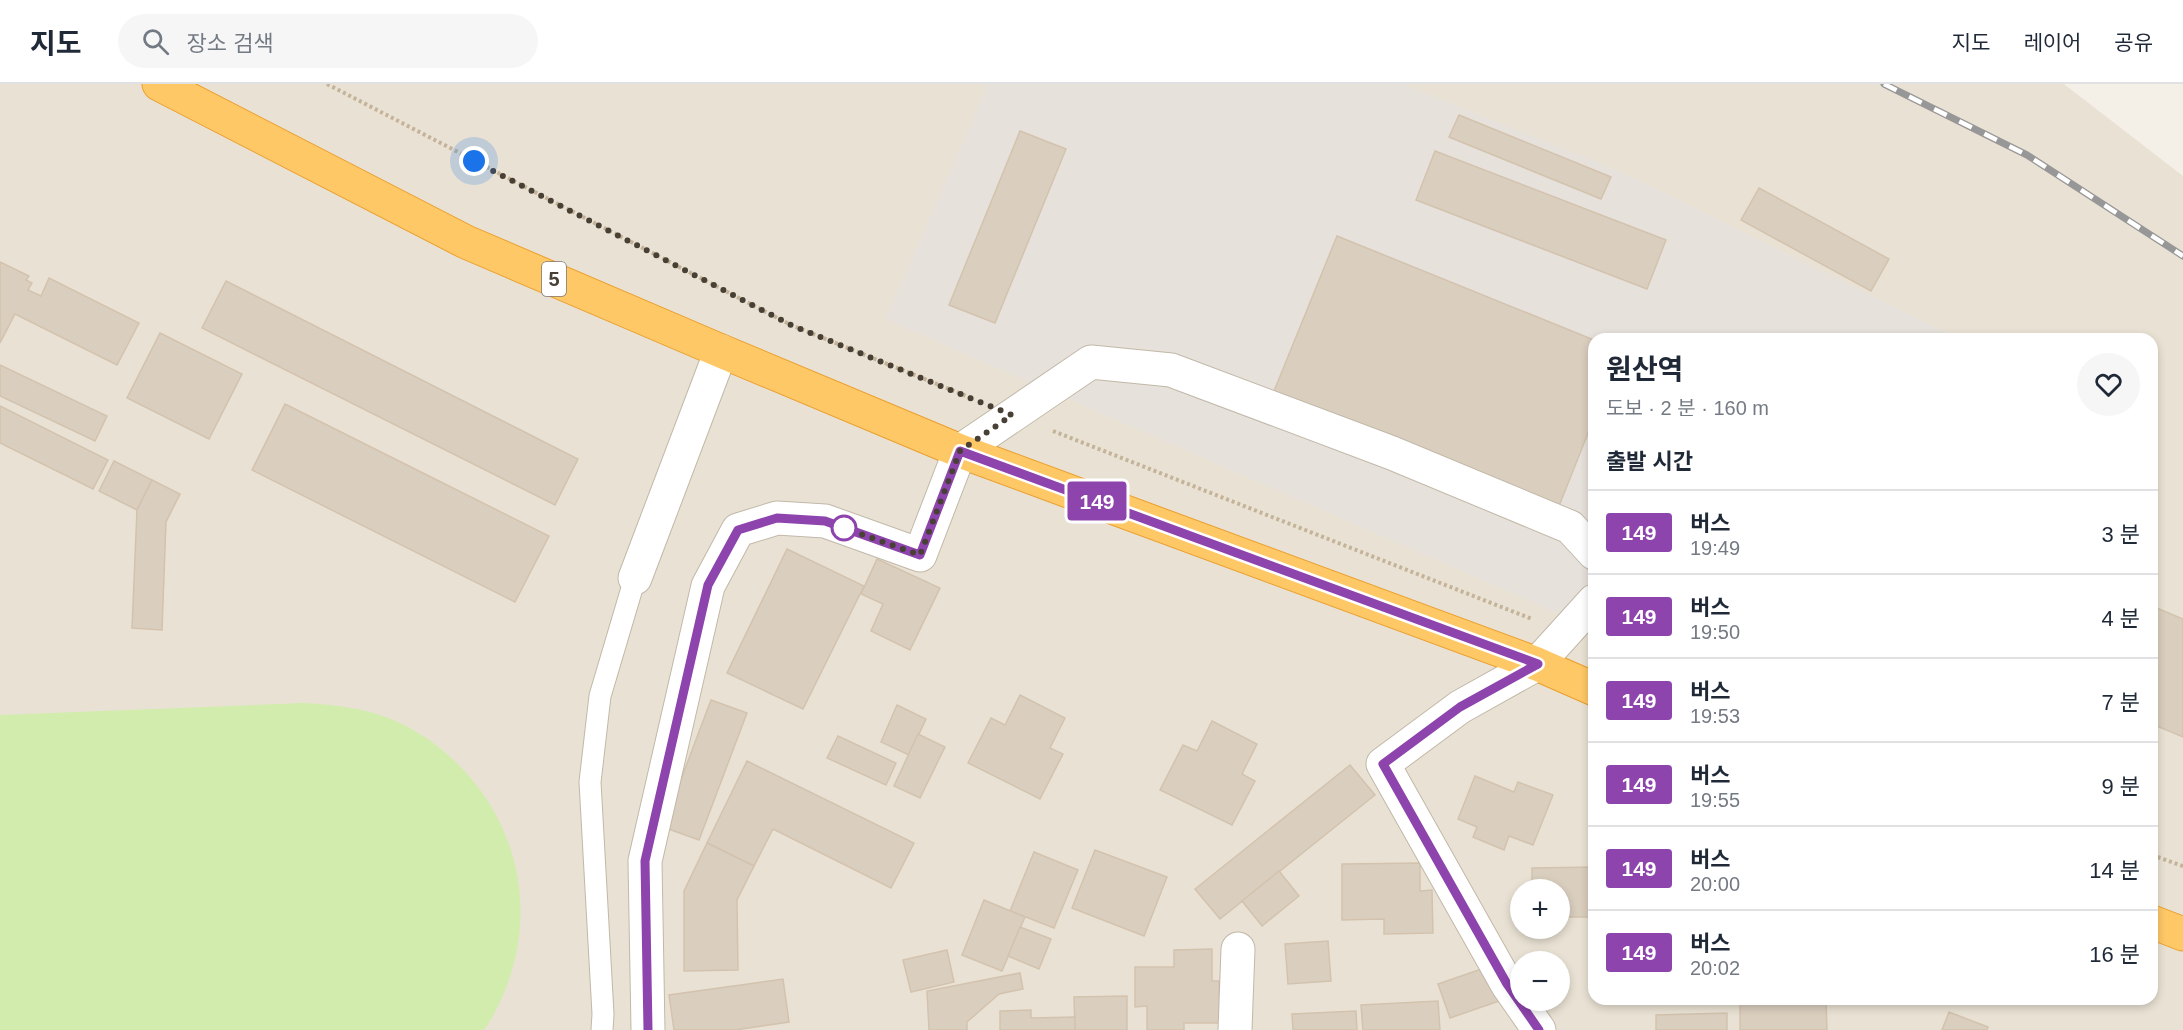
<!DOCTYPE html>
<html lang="ko">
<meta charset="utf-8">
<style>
:root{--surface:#fff;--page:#f6f6f7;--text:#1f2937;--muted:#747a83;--line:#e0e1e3}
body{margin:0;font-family:Arial,"Noto Sans KR",sans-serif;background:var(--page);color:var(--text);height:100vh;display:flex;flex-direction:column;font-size:22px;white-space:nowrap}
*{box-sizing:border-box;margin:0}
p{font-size:20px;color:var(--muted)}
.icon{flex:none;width:33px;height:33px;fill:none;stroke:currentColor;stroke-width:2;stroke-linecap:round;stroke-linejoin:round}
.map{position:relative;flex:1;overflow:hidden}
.side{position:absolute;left:1588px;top:249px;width:570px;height:672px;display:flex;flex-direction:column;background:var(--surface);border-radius:18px;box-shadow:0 3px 9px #0003}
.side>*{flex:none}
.badge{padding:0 12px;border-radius:4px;font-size:21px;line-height:39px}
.tools{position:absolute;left:1510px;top:795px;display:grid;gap:12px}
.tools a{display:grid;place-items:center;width:60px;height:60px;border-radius:50%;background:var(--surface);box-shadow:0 3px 9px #0003;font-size:30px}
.you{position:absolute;width:30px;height:30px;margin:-15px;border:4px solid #fff;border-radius:50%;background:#1a73e8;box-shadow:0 0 0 9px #1a73e833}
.map>.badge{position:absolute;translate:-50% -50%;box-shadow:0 0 0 3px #fff}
h2{padding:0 18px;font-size:22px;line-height:54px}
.round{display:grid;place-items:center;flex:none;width:63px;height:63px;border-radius:32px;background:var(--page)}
.headline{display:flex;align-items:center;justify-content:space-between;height:102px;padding:0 18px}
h1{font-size:28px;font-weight:700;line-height:45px}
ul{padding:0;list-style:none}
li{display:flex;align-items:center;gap:18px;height:84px;padding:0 18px;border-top:2px solid var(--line)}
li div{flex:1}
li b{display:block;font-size:22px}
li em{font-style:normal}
li .badge{min-width:66px;font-weight:700;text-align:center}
header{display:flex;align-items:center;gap:36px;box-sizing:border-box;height:84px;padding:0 30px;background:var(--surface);border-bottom:2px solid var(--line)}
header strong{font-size:28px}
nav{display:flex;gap:33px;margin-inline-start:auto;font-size:21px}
.search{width:420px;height:54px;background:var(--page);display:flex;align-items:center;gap:15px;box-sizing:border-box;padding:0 21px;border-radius:33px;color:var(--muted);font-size:22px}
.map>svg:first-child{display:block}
.residential{fill:#e9e2d4;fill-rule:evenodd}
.industrial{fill:#e7e1db}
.green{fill:#d1ecac}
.building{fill:#dacebe;stroke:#d3c3ae;stroke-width:1.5}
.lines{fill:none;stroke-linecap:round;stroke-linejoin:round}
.lane-casing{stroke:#c1b8a8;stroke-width:23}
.street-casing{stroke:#c1b8a8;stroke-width:35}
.highway-casing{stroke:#ea9e2c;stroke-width:35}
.path{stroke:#c4b398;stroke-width:4;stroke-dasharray:3 3;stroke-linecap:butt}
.lane{stroke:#fff;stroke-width:21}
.street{stroke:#fff;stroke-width:33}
.highway{stroke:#ffc867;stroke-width:33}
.rail-casing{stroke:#979797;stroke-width:7}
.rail{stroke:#fff;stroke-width:4.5;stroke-dasharray:14;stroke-linecap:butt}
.line-casing{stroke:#fff;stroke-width:14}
.line{stroke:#8e44ad;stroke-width:9}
.walk{stroke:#484035;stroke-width:6;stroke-dasharray:0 10.8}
.stop-dot{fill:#fff;stroke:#8e44ad;stroke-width:3}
.labels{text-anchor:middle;stroke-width:4.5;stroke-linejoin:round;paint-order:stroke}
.shield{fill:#fff;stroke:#7f7972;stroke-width:1.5}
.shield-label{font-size:20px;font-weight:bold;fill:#484035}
</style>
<header>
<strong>지도</strong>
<div class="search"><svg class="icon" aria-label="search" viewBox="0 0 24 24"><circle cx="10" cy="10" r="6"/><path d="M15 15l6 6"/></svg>장소 검색</div>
<nav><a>지도</a><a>레이어</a><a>공유</a></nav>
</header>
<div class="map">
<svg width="2183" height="946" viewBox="0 0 2183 946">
<rect width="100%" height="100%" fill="#f5f0e7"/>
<path class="residential" d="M0,0H2064L2183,92V946H0ZM1594,255H2152V915H1594ZM1521,806H1560V844H1521ZM1521,878H1560V916H1521Z"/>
<polygon class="industrial" points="988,0 1403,0 1624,89 1960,255 1594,255 1594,545 885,235"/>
<path class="green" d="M304,619C339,621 374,625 406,642C495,689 542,791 511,889C505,909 496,929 484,946H0V631Z"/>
<g class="building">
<polygon points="1459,31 1611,93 1601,115 1449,53"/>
<polygon points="1020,47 1066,65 995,239 949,221"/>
<polygon points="1435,67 1666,156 1647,205 1416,116"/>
<polygon points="1759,104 1889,175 1871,207 1741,136"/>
<polygon points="1337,152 1594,256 1594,334 1555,432 1270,317"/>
<polygon points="0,178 29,192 26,196 32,199 28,206 41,212 49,194 139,239 117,281 15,230 0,259"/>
<polygon points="226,197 578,375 555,421 202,244"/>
<polygon points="160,249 242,290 209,355 127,314"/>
<polygon points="0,281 107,332 95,357 0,312"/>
<polygon points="285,320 549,452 515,518 252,386"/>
<polygon points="0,322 108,376 93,405 0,359"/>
<polygon points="114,377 152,396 137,426 99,407"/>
<polygon points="152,396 180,410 166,438 162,546 132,544 137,426"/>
<polygon points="787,465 864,502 803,625 727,589"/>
<polygon points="877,475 940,504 910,566 871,547 883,520 861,510"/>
<polygon points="2152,522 2183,535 2183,653 2152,640"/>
<polygon points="1020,611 1065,634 1050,664 1063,670 1040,715 968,679 991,634 1005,641"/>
<polygon points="711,616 747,629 699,756 663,743"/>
<polygon points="897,621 926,635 909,671 881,658"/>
<polygon points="1212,637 1257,660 1242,690 1255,697 1232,741 1160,706 1183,661 1197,667"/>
<polygon points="918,650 945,663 920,714 894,702"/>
<polygon points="838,652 896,679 886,701 827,674"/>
<polygon points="747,677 914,759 891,804 773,745 754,782 707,759"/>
<polygon points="1350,681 1375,711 1220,835 1195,805"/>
<polygon points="1475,692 1514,708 1518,698 1553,711 1533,761 1509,752 1504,766 1473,753 1477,743 1458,735"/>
<polygon points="707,759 754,782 737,816 738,886 684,887 684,807"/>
<polygon points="1095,766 1167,793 1144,852 1072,824"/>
<polygon points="1034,768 1078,786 1054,844 1010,827"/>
<polygon points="1420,779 1420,807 1432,806 1433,849 1384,850 1384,835 1342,836 1342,780"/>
<polygon points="1594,783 1594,833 1560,833 1560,806 1532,806 1532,784"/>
<polygon points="1279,787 1299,812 1262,842 1242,817"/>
<polygon points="984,816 1025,833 1002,887 962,871"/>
<polygon points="1020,843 1051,855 1039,885 1008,872"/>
<polygon points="1328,857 1331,897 1288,900 1285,860"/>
<polygon points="1212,865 1212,897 1219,897 1220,939 1184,939 1184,946 1147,946 1147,922 1135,923 1135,883 1174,883 1174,866"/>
<polygon points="947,866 954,898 911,908 903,876"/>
<polygon points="1493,881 1505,915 1450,934 1438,900"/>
<polygon points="1020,889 1023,905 999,910 967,938 967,946 929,946 927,907"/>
<polygon points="783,895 789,938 735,946 674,946 669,911"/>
<polygon points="1127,912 1127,946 1075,946 1074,913"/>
<polygon points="1740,915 1826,915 1827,946 1740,946"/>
<polygon points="1438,917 1440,946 1363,946 1361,921"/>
<polygon points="1031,926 1031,934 1075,933 1075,946 1000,946 1000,927"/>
<polygon points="1356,927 1357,946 1293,946 1292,930"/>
<polygon points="1949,928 1988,943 1987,946 1942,946"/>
<polygon points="1727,929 1727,946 1656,946 1656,931"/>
</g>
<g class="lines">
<defs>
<polyline id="lane" points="602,946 603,930 590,698 600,612 635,494"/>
<g id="street">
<polyline points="635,494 721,267"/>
<polyline points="648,946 645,777 708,502 738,446 777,434 825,437 920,471 960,367 1091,278 1171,286 1392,369 1570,443 1594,469"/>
<polyline points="1235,946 1238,865"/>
<polyline points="1539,946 1507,900 1383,680 1460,623 1537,580 1594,517"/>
</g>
<g id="highway">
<polyline points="159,0 466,158 721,267 960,367 1537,580 1594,605"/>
<polyline points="2152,838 2183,850"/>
</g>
</defs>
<use href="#lane" class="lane-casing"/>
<use href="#street" class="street-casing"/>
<use href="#highway" class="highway-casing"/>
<g class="path">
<polyline points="327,0 791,241 974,315"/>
<polyline points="1053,347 1532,535"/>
<polyline points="2152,771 2183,782"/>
</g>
<use href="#lane" class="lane"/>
<use href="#street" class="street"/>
<use href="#highway" class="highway"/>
<defs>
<polyline id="rail" points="1884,0 2027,71 2183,172"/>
</defs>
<use href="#rail" class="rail-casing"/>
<use href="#rail" class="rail"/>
</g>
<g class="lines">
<defs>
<polyline id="line" points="648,946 645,777 708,501 738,446 777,434 825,437 920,471 960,367 1538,580 1460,623 1383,680 1507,900 1539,946"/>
</defs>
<use href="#line" class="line-casing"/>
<use href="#line" class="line"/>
<polyline class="walk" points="474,77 791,241 1012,331 960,367 920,471 844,444"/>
</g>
<circle class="stop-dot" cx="844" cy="444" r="12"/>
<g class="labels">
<rect class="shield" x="542" y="178" width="24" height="34" rx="4.5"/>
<g class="shield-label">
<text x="554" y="202">5</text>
</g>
</g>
</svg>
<div class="tools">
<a>+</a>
<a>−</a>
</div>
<div class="you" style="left:474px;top:77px"></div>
<b class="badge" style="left:1097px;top:417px;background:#8e44ad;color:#fff">149</b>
<section class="side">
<div class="headline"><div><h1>원산역</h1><p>도보 · 2 분 · 160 m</p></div><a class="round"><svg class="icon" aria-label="heart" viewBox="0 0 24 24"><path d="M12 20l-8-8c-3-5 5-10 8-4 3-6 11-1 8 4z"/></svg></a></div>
<h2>출발 시간</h2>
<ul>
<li><span class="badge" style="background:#8e44ad;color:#fff">149</span><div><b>버스</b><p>19:49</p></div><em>3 분</em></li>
<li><span class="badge" style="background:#8e44ad;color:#fff">149</span><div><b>버스</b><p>19:50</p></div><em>4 분</em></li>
<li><span class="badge" style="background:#8e44ad;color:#fff">149</span><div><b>버스</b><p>19:53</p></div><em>7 분</em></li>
<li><span class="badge" style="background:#8e44ad;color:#fff">149</span><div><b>버스</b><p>19:55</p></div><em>9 분</em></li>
<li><span class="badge" style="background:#8e44ad;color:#fff">149</span><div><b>버스</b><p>20:00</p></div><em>14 분</em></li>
<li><span class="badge" style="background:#8e44ad;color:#fff">149</span><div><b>버스</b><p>20:02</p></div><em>16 분</em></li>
</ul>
</section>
</div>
